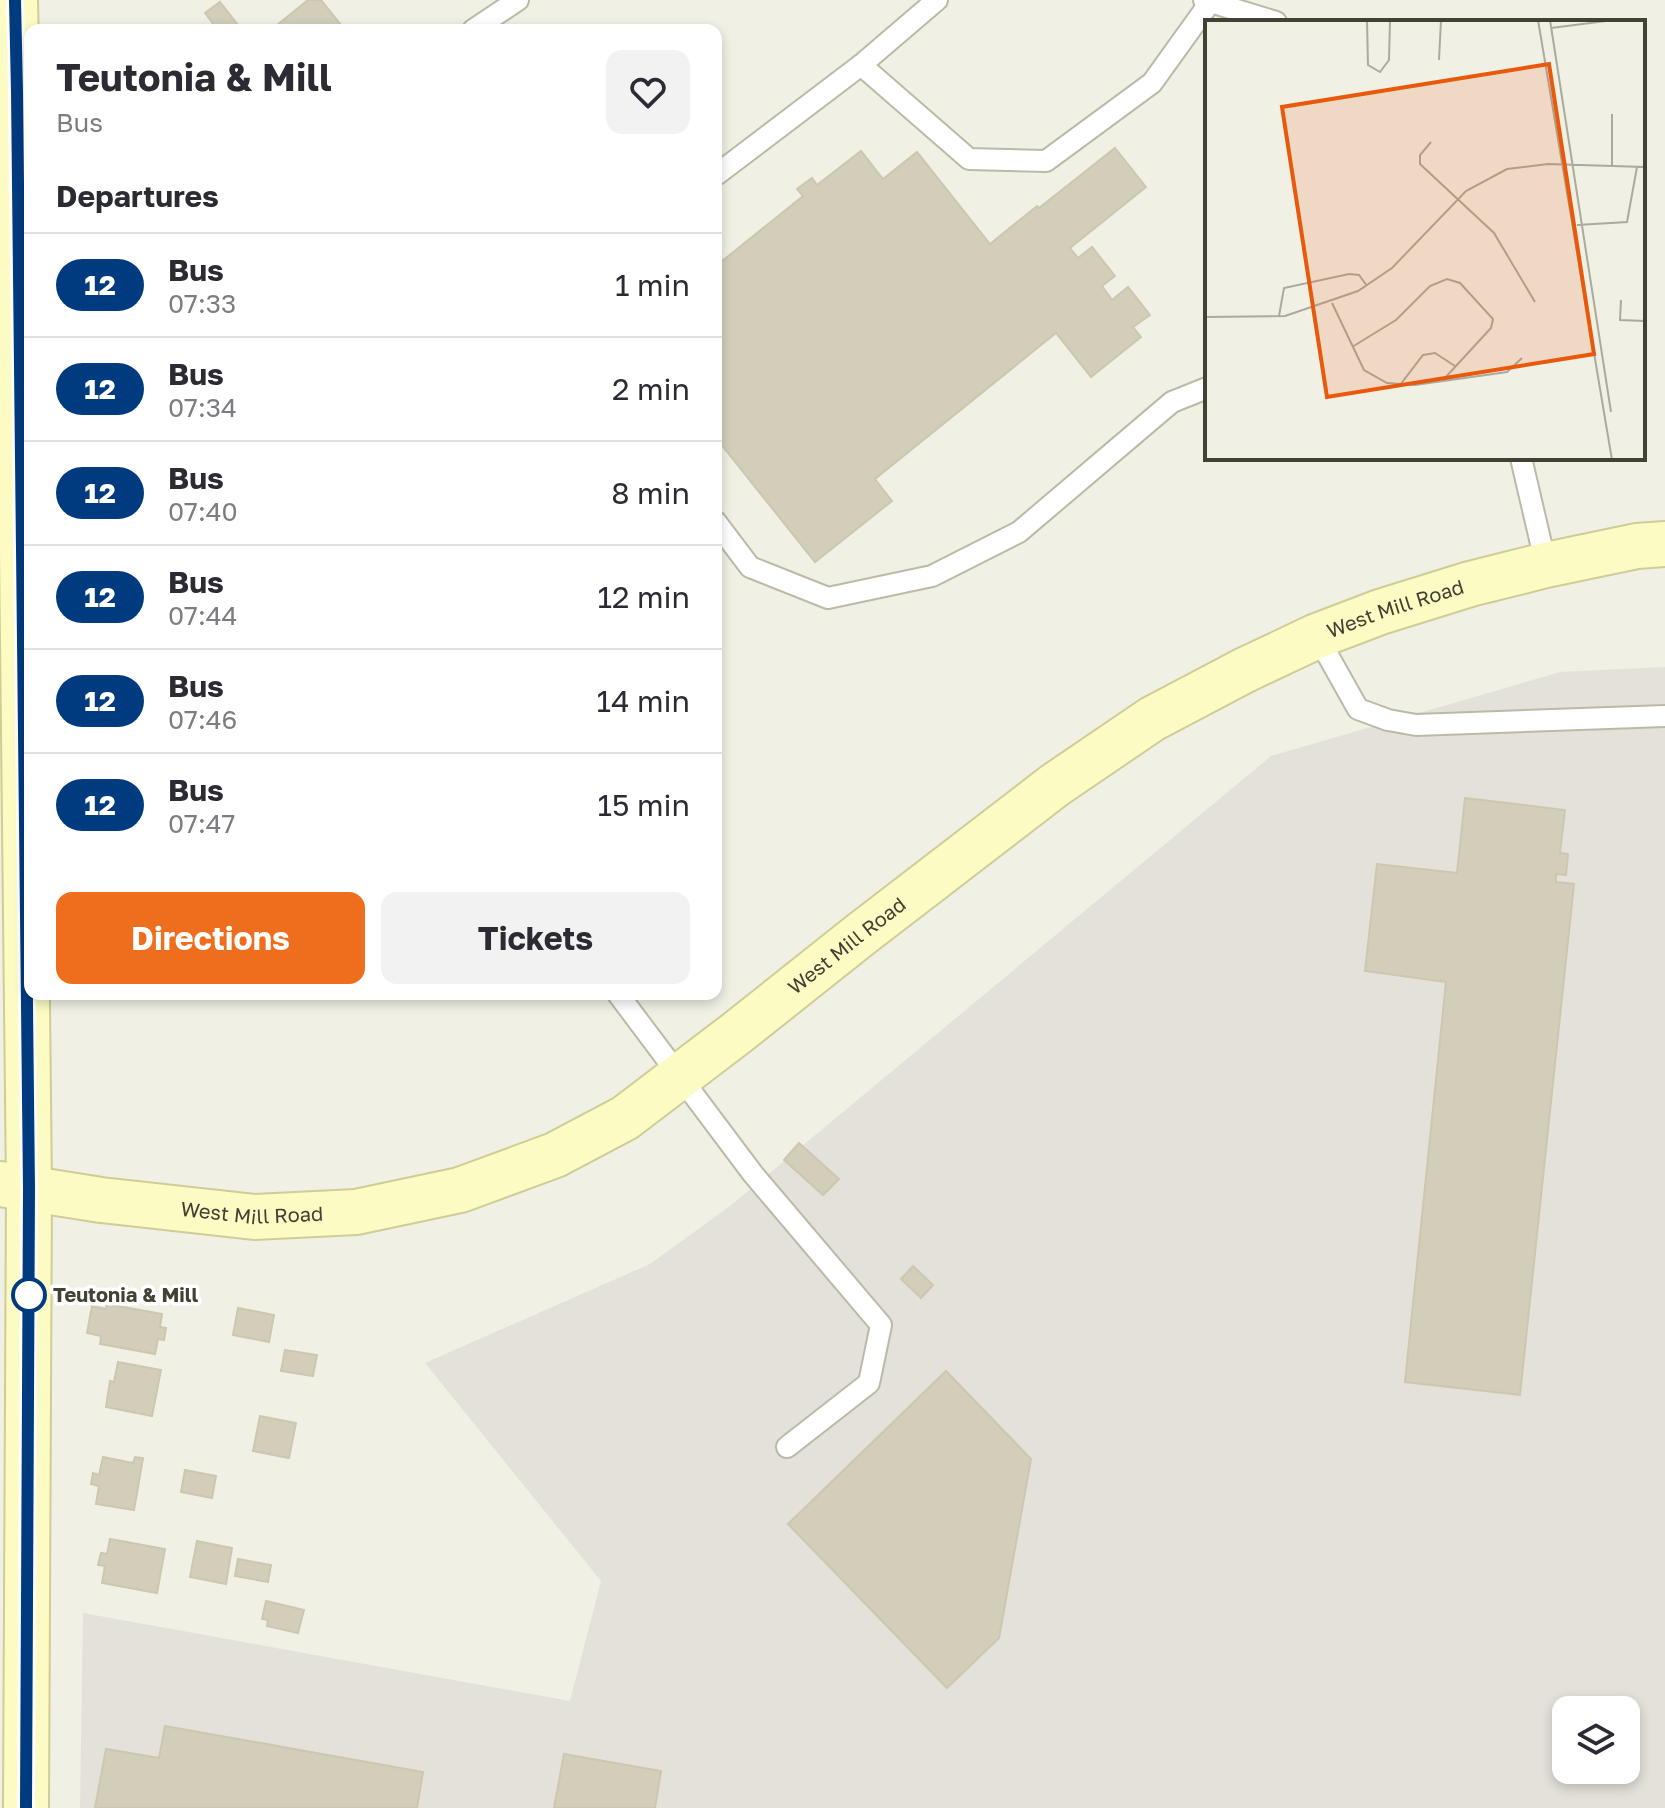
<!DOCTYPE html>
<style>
:root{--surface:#fff;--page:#f2f2f3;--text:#2b2b33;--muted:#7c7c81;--line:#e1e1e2;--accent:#ef6e1d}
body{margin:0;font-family:"Golos Text",sans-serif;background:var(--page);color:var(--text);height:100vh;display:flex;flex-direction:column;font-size:30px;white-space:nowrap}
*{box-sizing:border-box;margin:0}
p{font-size:26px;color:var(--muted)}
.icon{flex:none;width:44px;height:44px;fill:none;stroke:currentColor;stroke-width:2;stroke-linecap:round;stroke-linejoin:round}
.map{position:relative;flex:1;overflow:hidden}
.panel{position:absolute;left:24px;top:24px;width:698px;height:976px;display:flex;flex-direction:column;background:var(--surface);border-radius:16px;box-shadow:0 4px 12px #0003}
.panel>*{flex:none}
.badge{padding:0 16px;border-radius:26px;font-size:28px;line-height:52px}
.tools{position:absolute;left:1552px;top:1696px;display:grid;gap:16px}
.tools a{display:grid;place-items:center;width:88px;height:88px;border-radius:16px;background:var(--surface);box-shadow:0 4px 12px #0003;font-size:40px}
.map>.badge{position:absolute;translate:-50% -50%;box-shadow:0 0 0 4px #fff}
h2{padding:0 32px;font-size:30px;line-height:72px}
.round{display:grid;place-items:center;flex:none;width:84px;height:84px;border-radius:16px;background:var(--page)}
.overview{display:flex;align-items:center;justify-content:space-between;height:136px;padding:0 32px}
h1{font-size:38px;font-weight:700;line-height:60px}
.button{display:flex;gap:16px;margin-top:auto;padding:16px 32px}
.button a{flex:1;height:92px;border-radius:16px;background:var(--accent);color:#fff;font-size:32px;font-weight:700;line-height:92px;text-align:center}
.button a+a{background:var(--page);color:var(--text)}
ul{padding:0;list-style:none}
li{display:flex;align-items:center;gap:24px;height:104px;padding:0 32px;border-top:2px solid var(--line)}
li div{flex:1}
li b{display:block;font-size:30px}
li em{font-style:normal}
li .badge{min-width:88px;font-weight:700;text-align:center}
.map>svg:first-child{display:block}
.industrial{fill:#e3e1d9;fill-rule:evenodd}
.building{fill:#d2ceba;stroke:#ccc7ae;stroke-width:2}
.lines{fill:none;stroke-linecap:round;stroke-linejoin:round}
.service-casing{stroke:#bcbaa7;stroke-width:24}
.secondary-casing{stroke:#cfcd96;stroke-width:48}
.service{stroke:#fff;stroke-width:20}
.secondary{stroke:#fbfbc3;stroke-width:44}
.line-casing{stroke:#fff;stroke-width:18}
.line{stroke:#003b80;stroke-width:12}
.stop-dot{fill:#fff;stroke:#003b80;stroke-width:4}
.labels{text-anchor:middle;stroke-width:7;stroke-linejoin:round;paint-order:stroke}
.street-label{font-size:20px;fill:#434034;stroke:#fff}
.stop-label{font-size:20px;font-weight:bold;fill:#434034;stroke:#fff;text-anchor:start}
.inset-road{fill:none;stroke:#abaa9e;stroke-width:2}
.view{fill:#e8590c;fill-opacity:0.15;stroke:#e8590c;stroke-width:4}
.inset-edge{fill:none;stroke:#434034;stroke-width:4}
</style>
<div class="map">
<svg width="1665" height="1808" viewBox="0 0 1665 1808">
<rect width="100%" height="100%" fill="#f1f0e4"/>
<path class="industrial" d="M1665,667V1808H80L83,1613L570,1701L601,1581L425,1363L650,1264L730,1206L1271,756L1560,672ZM1566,1710H1626V1770H1566Z"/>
<g class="building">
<polygon points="308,0 321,0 345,30 271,30"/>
<polygon points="220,2 242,30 218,30 205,13"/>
<polygon points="1115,148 1146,187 1070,248 1078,258 1092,247 1115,276 1102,286 1112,300 1128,287 1150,315 1133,327 1141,337 1091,377 1056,333 875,479 892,501 815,562 716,438 716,314 721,310 716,304 716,266 803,196 797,189 812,178 817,185 861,151 883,179 917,152 990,244 1037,206 1039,208"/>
<polygon points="1465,798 1565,810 1560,853 1568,854 1566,875 1556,874 1556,882 1574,884 1520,1395 1405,1382 1446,982 1365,971 1377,864 1457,873"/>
<polygon points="799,1143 839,1179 823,1195 784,1160"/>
<polygon points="913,1266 933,1285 921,1298 901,1279"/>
<polygon points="107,1304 162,1314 160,1327 166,1328 164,1340 158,1339 155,1354 100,1344 101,1336 87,1333 92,1306 106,1309"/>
<polygon points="238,1308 274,1315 269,1342 233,1335"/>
<polygon points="285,1350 317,1355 313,1376 281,1371"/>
<polygon points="118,1362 161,1370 152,1416 106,1407 110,1381 114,1382"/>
<polygon points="946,1371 1031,1459 999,1638 947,1688 788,1524"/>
<polygon points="260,1416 296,1423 289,1458 253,1451"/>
<polygon points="103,1457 133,1463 135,1457 143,1458 134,1510 96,1504 99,1486 91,1484 93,1473 99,1475"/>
<polygon points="185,1470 216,1476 212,1498 181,1492"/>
<polygon points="110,1539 165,1549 157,1593 102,1583 105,1566 98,1565 101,1553 107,1554"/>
<polygon points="197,1541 232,1548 226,1584 190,1577"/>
<polygon points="238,1559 271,1565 268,1582 235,1576"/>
<polygon points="266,1601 304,1610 298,1633 267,1626 268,1620 262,1619"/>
<polygon points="165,1726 423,1772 417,1808 95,1808 106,1749 159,1758"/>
<polygon points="564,1754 661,1771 655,1808 554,1808"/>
</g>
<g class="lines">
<defs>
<g id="service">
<polyline points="1204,0 1276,22"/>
<polyline points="473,30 518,0"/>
<polyline points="861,65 969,159 1046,161 1152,83 1211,1"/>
<polyline points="716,175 861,65 937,0"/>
<polyline points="1521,458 1546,565"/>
<polyline points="716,522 750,567 828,598 932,576 1019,532 1172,402 1207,388"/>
<polyline points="1317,636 1358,709 1388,720 1416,725 1665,716"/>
<polyline points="618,994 753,1174 881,1325 869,1383 787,1447"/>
</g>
<g id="secondary">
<polyline points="15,0 17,92 29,1189 26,1808"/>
<path id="s1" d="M0,1184L101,1200L254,1217L356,1212L460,1190L555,1155L625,1118L738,1032L860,935L1055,785L1152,719L1245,670L1317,636L1380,612L1470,584L1546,565L1637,546L1665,544"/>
</g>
</defs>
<use href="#service" class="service-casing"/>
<use href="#secondary" class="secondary-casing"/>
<use href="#service" class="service"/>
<use href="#secondary" class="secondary"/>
</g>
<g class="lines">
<defs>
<polyline id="line" points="15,0 17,92 29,1189 26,1808"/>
</defs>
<use href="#line" class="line-casing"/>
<use href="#line" class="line"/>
</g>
<circle class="stop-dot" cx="29" cy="1295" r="16"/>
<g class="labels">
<g class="street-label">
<text dy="7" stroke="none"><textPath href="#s1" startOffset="1574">West Mill Road</textPath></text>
<text dy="7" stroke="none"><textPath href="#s1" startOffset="926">West Mill Road</textPath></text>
<text dy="7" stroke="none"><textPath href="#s1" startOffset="254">West Mill Road</textPath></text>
</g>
<g class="stop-label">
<text x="53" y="1302">Teutonia &amp; Mill</text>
</g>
</g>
<g transform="translate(1205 20)">
<rect width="440" height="440" fill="#f1f0e4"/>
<path class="inset-road" d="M162,0L163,45L175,52L184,40L185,0M333,0L407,440M345,0L406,392M346,8L409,0M234,40L236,0M407,94V145M226,122L215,135V144L289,213L330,282M372,205L422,202L432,147M416,280L415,300L440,301M127,283L159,350L182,363L210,365L302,352L317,338M74,296L79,268L144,254L154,255L162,266M0,297L80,296L153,271L187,248L261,171L302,149L343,144L440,147M147,327L191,300L225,266L242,259L255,263L288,299L286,308L239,359M195,365L218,335L230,333L250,346"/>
<path class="view" d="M344,44L389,334L122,377L77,87Z"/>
<rect width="440" height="440" class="inset-edge"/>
</g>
</svg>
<div class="tools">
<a><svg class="icon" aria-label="layers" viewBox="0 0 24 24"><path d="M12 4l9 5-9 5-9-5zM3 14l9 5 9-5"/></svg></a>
</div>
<section class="panel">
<div class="overview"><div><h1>Teutonia &amp; Mill</h1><p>Bus</p></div><a class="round"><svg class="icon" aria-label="heart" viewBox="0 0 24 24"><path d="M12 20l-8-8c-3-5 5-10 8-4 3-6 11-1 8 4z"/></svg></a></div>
<h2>Departures</h2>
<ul>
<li><span class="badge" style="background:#003b80;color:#fff">12</span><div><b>Bus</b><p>07:33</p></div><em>1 min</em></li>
<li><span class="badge" style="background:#003b80;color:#fff">12</span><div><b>Bus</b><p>07:34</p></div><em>2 min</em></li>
<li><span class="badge" style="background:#003b80;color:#fff">12</span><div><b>Bus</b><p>07:40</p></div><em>8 min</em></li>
<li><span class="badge" style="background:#003b80;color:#fff">12</span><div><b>Bus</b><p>07:44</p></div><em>12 min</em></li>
<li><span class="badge" style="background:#003b80;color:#fff">12</span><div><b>Bus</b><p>07:46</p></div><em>14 min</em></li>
<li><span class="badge" style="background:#003b80;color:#fff">12</span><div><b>Bus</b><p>07:47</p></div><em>15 min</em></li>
</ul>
<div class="button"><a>Directions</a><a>Tickets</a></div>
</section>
</div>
